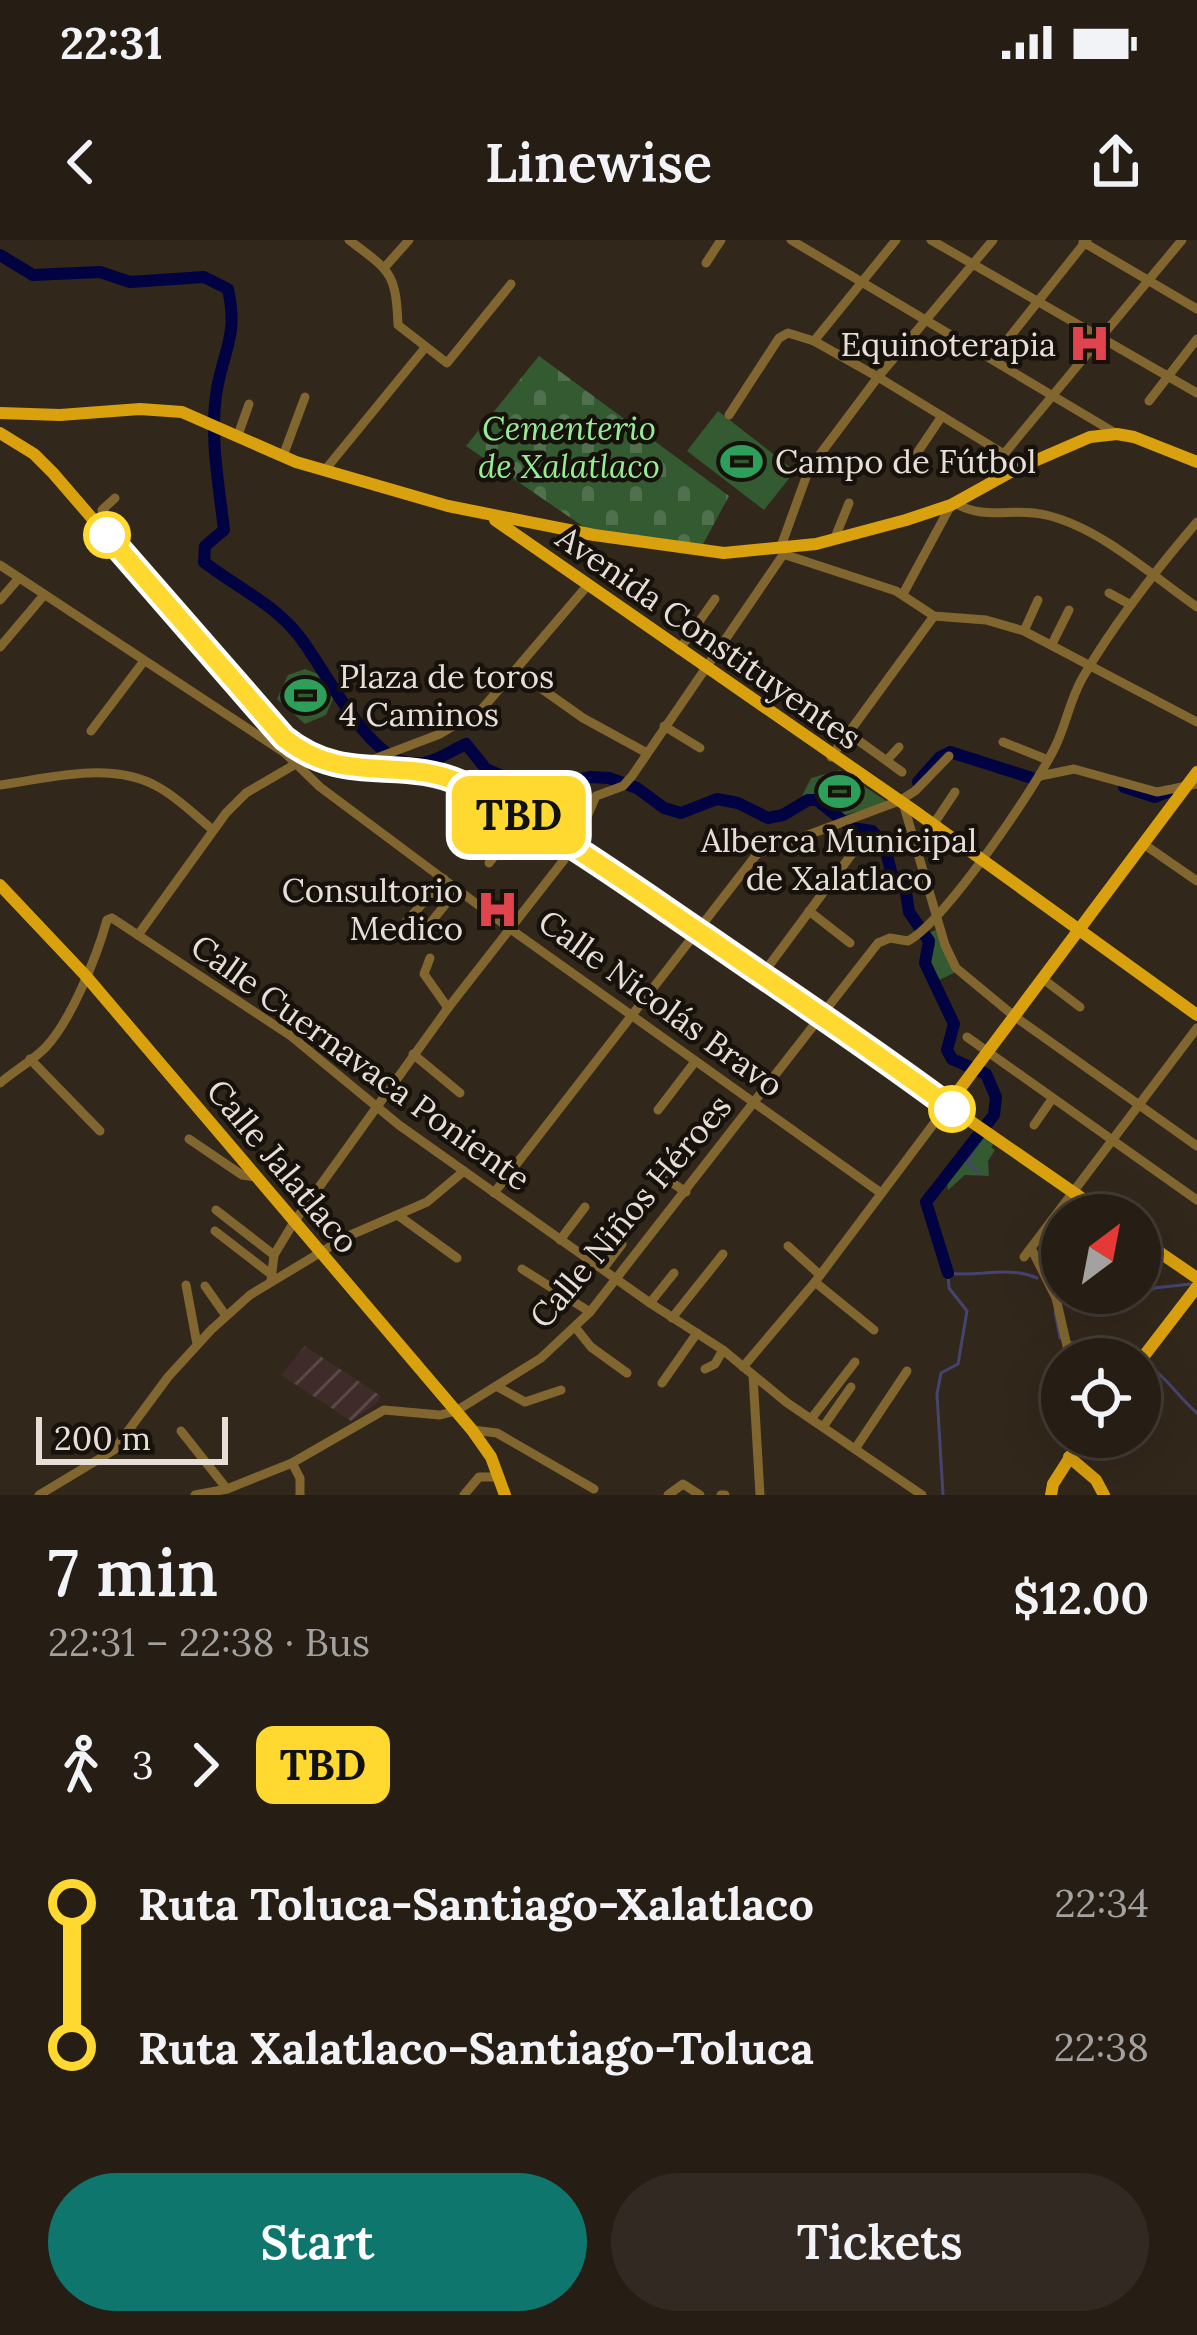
<!DOCTYPE html>
<meta charset="utf-8">
<style>
:root{--surface:#261d14;--page:#322a22;--text:#f1f3f6;--muted:#a4a2a0;--line:#423b34;--accent:#0f766e}
body{margin:0;font-family:Lora,serif;background:var(--page);color:var(--text);height:100vh;display:flex;flex-direction:column;font-size:45px;white-space:nowrap}
*{box-sizing:border-box;margin:0}
p{font-size:39px;color:var(--muted)}
.icon{flex:none;width:66px;height:66px;fill:none;stroke:currentColor;stroke-width:2;stroke-linecap:round;stroke-linejoin:round}
.map{position:relative;height:1255px;overflow:hidden}
.panel{display:flex;flex-direction:column;background:var(--surface);flex:1}
.panel>*{flex:none}
.badge{padding:0 24px;border-radius:18px;font-size:42px;line-height:78px}
.needle{width:78px;rotate:32deg}
.tools{position:absolute;left:1041px;top:954px;display:grid;gap:24px}
.tools a{display:grid;place-items:center;width:120px;height:120px;border-radius:50%;background:var(--surface);box-shadow:0 12px 48px #0002,0 0 0 3px var(--line);font-size:60px}
.scale{position:absolute;left:36px;bottom:30px;width:192px;box-sizing:border-box;padding-left:12px;border:6px solid #e6ded7;border-top:0;font-size:33px;line-height:42px;white-space:nowrap;color:#e6ded7;-webkit-text-stroke:9px #16110b;paint-order:stroke}
.map>.badge{position:absolute;translate:-50% -50%;box-shadow:0 0 0 6px #fff}
.legs{display:flex;align-items:center;gap:18px;height:132px;padding:0 48px;font-size:39px}
.legs p{margin-inline-start:auto}
.overview{display:flex;align-items:center;justify-content:space-between;height:204px;padding:0 48px}
h1{font-size:66px;font-weight:600;line-height:90px}
.primary-button{display:flex;gap:24px;margin-top:auto;padding:24px 48px}
.primary-button a{flex:1;height:138px;border-radius:72px;background:var(--accent);color:#fff;font-size:48px;font-weight:600;line-height:138px;text-align:center}
.primary-button a+a{background:var(--page);color:var(--text)}
ul{padding:0 48px;list-style:none}
li{display:flex;align-items:center;gap:42px;height:144px;font-size:45px}
li i{display:grid;place-items:center;width:18px;height:100%;margin:0 15px;background:currentColor}
li i::after{content:'';width:30px;height:30px;margin:-15px;border:9px solid;border-radius:50%;background:var(--surface)}
li p{margin-inline-start:auto}
li:first-child i{background:linear-gradient(#0000 50%,currentColor 0)}
li:last-child i{background:linear-gradient(currentColor 50%,#0000 0)}
.status{display:flex;justify-content:space-between;align-items:center;height:84px;padding:0 60px;background:var(--surface);direction:ltr}
.status svg{height:33px;fill:currentColor}
header{display:flex;justify-content:space-between;align-items:center;height:156px;padding:0 48px;background:var(--surface);font-size:54px;font-weight:600}
.map>svg:first-child{display:block}
.industrial{fill:url(#industrial-furrows)}
.green{fill:#335a31}
.cemetery{fill:url(#cemetery-stones)}
.lines{fill:none;stroke-linecap:round;stroke-linejoin:round}
.stream{stroke:#45446f;stroke-width:3}
.river{stroke:#000242;stroke-width:12}
.minor{stroke:#816630;stroke-width:9}
.major{stroke:#daa10f;stroke-width:12}
.line-1-casing{stroke:#fff;stroke-width:27}
.line-1{stroke:#ffd92f;stroke-width:18}
.stop-1-dot{fill:#fff;stroke:#ffd92f;stroke-width:6}
.labels{text-anchor:middle;stroke-width:9;stroke-linejoin:round;paint-order:stroke}
.poi-label{font-size:33px;fill:#e6ded7;stroke:#16110b;text-anchor:end}
.park-label{font-size:33px;font-style:italic;fill:#97ed94;stroke:#16110b}
.street-label{font-size:33px;fill:#e6ded7;stroke:#16110b}
</style>
<div class="status"><b>22:31</b><svg viewBox="0 0 49 12"><path d="M0 12V9h3v3zM5 12V6h3v6zM10 12V3h3v9zM15 12V0h3v12zM26 1h20v11H26zM47 4h2v5h-2z"/></svg></div>
<header><svg class="icon" aria-label="back" viewBox="0 0 24 24"><path d="M15 5l-7 7 7 7"/></svg>Linewise<svg class="icon" aria-label="share" viewBox="0 0 24 24"><path d="M12 15V3M7 8l5-5 5 5M5 13v7h14v-7"/></svg></header>
<div class="map">
<svg width="1197" height="1255" viewBox="0 0 1197 1255">
<defs>
<pattern id="industrial-furrows" width="10" height="10" patternUnits="userSpaceOnUse" patternTransform="scale(3)"><rect width="10" height="10" fill="#3f2b2a"/><path d="M-1 1l2-2M0 10L10 0M9 11l2-2" fill="none" stroke="#5b4948"/></pattern>
<pattern id="cemetery-stones" width="16" height="16" patternUnits="userSpaceOnUse" patternTransform="scale(3)"><rect width="16" height="16" fill="#335a31"/><path d="M2 7V4a2 2 0 0 1 4 0v3zM10 15v-3a2 2 0 0 1 4 0v3z" fill="#51714e"/></pattern>
</defs>
<rect width="100%" height="100%" fill="#32271b"/>
<polygon class="industrial" points="305,1106 381,1156 376,1164 351,1181 281,1135"/>
<g class="green">
<polygon points="718,171 795,231 764,270 687,211"/>
<polygon points="305,429 323,436 333,459 326,475 305,484 277,459 288,435"/>
<polygon points="840,530 889,563 844,575 823,557 802,556 811,538"/>
<polygon points="936,690 954,733 939,740 928,718 935,706 928,693"/>
<polygon points="983,894 995,902 991,907 995,910 988,921 989,936 965,935 948,950 947,941"/>
</g>
<polygon class="cemetery" points="539,116 729,256 702,306 594,294 466,206"/>
<g class="lines">
<g class="stream">
<polyline points="977,899 978,905"/>
<polyline points="973,912 968,923 979,933"/>
<polyline points="1061,1046 1062,1046"/>
<polyline points="1104,1053 1125,1068 1154,1048 1191,1044"/>
<polyline points="1055,1072 1060,1098"/>
<polyline points="1070,1102 1136,1119"/>
<path d="M1142,1122C1165,1134 1177,1156 1197,1173"/>
<path d="M943,1255L937,1154L941,1133L958,1124L967,1071L949,1048L948,1033C978,1038 1007,1025 1037,1038"/>
</g>
<g class="river">
<path d="M0,15L33,35L100,32L130,42L204,37L228,49C238,95 225,106 217,149C209,195 219,245 224,290L205,306L204,322C236,347 273,363 299,396C325,429 364,512 405,522C429,528 446,513 466,504L486,529L533,549L590,537L609,538L637,548L664,568L681,573L717,559L738,563L768,578L783,575L808,560H817L852,588L872,591L884,604L893,639L905,646L909,672L929,701L925,723L954,784L947,810L952,819L986,834L996,857L994,875L926,962L948,1033"/>
<polyline points="918,542 940,517 950,512 1032,538"/>
<polyline points="1124,547 1155,557 1173,550"/>
</g>
<g class="minor">
<path d="M349,0C390,31 396,32 398,85L447,123L511,44"/>
<polyline points="791,0 1117,194"/>
<polyline points="931,0 1197,153"/>
<polyline points="1083,2 1197,69"/>
<polyline points="706,23 721,0"/>
<polyline points="384,28 409,0"/>
<polyline points="814,101 896,0"/>
<polyline points="992,119 1087,0"/>
<polyline points="1149,161 1197,99"/>
<polyline points="729,175 779,98 788,93 814,101 878,137 1004,214 1016,229"/>
<polyline points="238,195 249,164"/>
<polyline points="1004,214 1182,0"/>
<polyline points="283,216 305,157"/>
<polyline points="909,225 942,176"/>
<polyline points="325,230 424,109"/>
<path d="M955,263C985,281 1013,267 1046,275C1101,288 1151,335 1197,367"/>
<polyline points="105,293 116,285 102,270 115,258"/>
<polyline points="834,300 849,263"/>
<polyline points="780,309 809,229 878,137 993,0"/>
<polyline points="786,315 896,351 934,376 986,380 1024,391 1197,482"/>
<polyline points="0,325 285,513 320,547 509,688 881,953"/>
<polyline points="1109,353 1131,365"/>
<polyline points="903,354 951,265"/>
<polyline points="0,360 19,338"/>
<polyline points="1024,391 1038,360"/>
<polyline points="1052,404 1069,370"/>
<polyline points="0,407 44,355"/>
<polyline points="679,410 715,359"/>
<polyline points="518,432 583,478 647,513"/>
<polyline points="664,486 700,508"/>
<polyline points="91,491 144,421"/>
<polyline points="848,493 902,532"/>
<polyline points="1003,502 1048,520"/>
<polyline points="831,517 934,376"/>
<polyline points="887,520 899,507"/>
<polyline points="353,527 440,494 482,469 587,346"/>
<polyline points="1040,536 1074,529 1157,552 1197,544"/>
<path d="M0,545C51,538 113,520 160,548C179,559 196,576 213,590"/>
<polyline points="903,563 945,705 956,728 1014,776 1197,906"/>
<polyline points="933,585 955,552"/>
<polyline points="1145,605 1197,641"/>
<polyline points="489,623 524,578"/>
<polyline points="809,671 850,703"/>
<polyline points="427,687 458,649"/>
<polyline points="138,695 226,573 246,553 299,522"/>
<polyline points="392,698 444,639"/>
<polyline points="430,718 424,734 448,768"/>
<polyline points="762,735 854,611"/>
<polyline points="1043,739 1080,767"/>
<polyline points="967,797 1197,960"/>
<polyline points="413,814 460,853"/>
<polyline points="30,819 100,891"/>
<path d="M0,843C14,831 32,821 45,808C71,781 97,716 107,680L112,678L291,796L399,885L650,1063L723,1110L786,1162L922,1255"/>
<polyline points="658,870 694,823"/>
<polyline points="1034,885 1052,859"/>
<polyline points="189,899 242,935 256,937"/>
<polyline points="662,936 686,952"/>
<polyline points="494,953 757,614 899,561 915,551 949,516"/>
<polyline points="216,970 274,1015"/>
<polyline points="399,976 457,1018"/>
<polyline points="215,991 272,1035"/>
<polyline points="560,1000 585,967"/>
<polyline points="788,1006 820,1035"/>
<polyline points="1031,1008 1056,1058 1070,1119"/>
<polyline points="1024,1017 1197,788"/>
<polyline points="522,1029 590,1072"/>
<polyline points="603,1029 622,1004"/>
<polyline points="271,1041 274,1015 294,982 448,768 574,607 596,556 623,546 632,536 787,309"/>
<polyline points="815,1042 874,1090"/>
<polyline points="186,1045 197,1104"/>
<polyline points="205,1046 226,1076"/>
<polyline points="650,1063 674,1033"/>
<polyline points="672,1078 723,1014"/>
<polyline points="575,1087 591,1107 627,1133"/>
<polyline points="743,1127 815,1042 947,866"/>
<polyline points="705,1129 715,1124 723,1110"/>
<polyline points="753,1135 760,1255"/>
<polyline points="662,1143 697,1093"/>
<polyline points="498,1147 525,1162 561,1150"/>
<polyline points="811,1179 855,1122"/>
<polyline points="823,1187 851,1147"/>
<polyline points="472,1190 497,1193 594,1249"/>
<polyline points="181,1191 227,1249"/>
<polyline points="855,1209 907,1131"/>
<polyline points="292,1223 300,1238 300,1255"/>
<polyline points="39,1255 114,1210 168,1137 211,1090 250,1055 346,997 427,962 464,931"/>
<path d="M195,1255L227,1249L292,1223L384,1170L440,1175L456,1171L541,1118L590,1072L878,703L890,698L908,701C945,681 1037,546 1056,505C1067,482 1070,459 1083,437C1115,382 1156,330 1197,282"/>
<polyline points="464,1255 479,1237 500,1237"/>
<polyline points="668,1255 683,1244 700,1255"/>
<polyline points="721,1255 725,1255"/>
</g>
<g class="major">
<polyline points="0,173 60,175 140,169 182,172 296,222 448,266 594,295 724,313 816,304 906,280 951,265 1016,229 1090,197 1117,194 1134,197 1197,222"/>
<polyline points="0,193 34,214 53,233 292,510 318,526 445,537 524,578 579,610 1106,975"/>
<polyline points="495,280 916,572 1197,775"/>
<polyline points="0,645 85,735 472,1190 491,1217 505,1255"/>
<polyline points="947,866 1197,532"/>
<polyline points="1140,999 1197,1038"/>
<polyline points="1140,1121 1197,1047"/>
<polyline points="1069,1217 1096,1240 1104,1255"/>
<polyline points="1051,1255 1053,1244 1083,1197"/>
</g>
</g>
<g class="lines">
<defs>
<path id="line-1" d="M107,295L284,498C346,548 401,514 465,545C550,587 627,643 705,696C787,753 872,809 952,869"/>
</defs>
<use href="#line-1" class="line-1-casing"/>
<use href="#line-1" class="line-1"/>
</g>
<defs>
<symbol id="hospital-bare" viewBox="-9 -9 18 18"><path d="M-5-5h3v3.5h4V-5h3V5h-3V1.5h-4V5h-3Z" fill="#e0444e" stroke="#16110b" stroke-width="2.5" paint-order="stroke"/></symbol>
<symbol id="stadium-bare" viewBox="-9 -9 18 18"><path d="M0-5a6.5 5 0 1 0 0 10a6.5 5 0 1 0 0-10ZM-3.5-1.8h7v3.6h-7Z" fill="#2e9e5b" stroke="#16110b" stroke-width="2.5" paint-order="stroke"/></symbol>
</defs>
<g fill-rule="evenodd">
<use href="#hospital-bare" x="1060" y="74" width="59" height="59"/>
<use href="#stadium-bare" x="712" y="192" width="59" height="59"/>
<use href="#stadium-bare" x="276" y="426" width="59" height="59"/>
<use href="#stadium-bare" x="810" y="522" width="59" height="59"/>
<use href="#hospital-bare" x="468" y="640" width="59" height="59"/>
</g>
<g class="stop-1-dot">
<circle cx="107" cy="295" r="21"/>
<circle cx="952" cy="869" r="21"/>
</g>
<g class="labels">
<g class="poi-label">
<text x="1056" y="116">Equinoterapia</text>
<text x="775" y="233" text-anchor="start">Campo de Fútbol</text>
<text x="339" y="448" text-anchor="start">Plaza de toros<tspan x="339" dy="38">4 Caminos</tspan></text>
<text x="839" y="612" text-anchor="middle">Alberca Municipal<tspan x="839" dy="38">de Xalatlaco</tspan></text>
<text x="463" y="662">Consultorio<tspan x="463" dy="38">Medico</tspan></text>
</g>
<g class="park-label">
<text x="569" y="200">Cementerio<tspan x="569" dy="38">de Xalatlaco</tspan></text>
</g>
<g class="street-label">
<text transform="translate(709 397) rotate(35)" y="12">Avenida Constituyentes</text>
<text transform="translate(661 763) rotate(36)" y="12">Calle Nicolás Bravo</text>
<text transform="translate(361 822) rotate(36)" y="12">Calle Cuernavaca Poniente</text>
<text transform="translate(283 926) rotate(50)" y="12">Calle Jalatlaco</text>
<text transform="translate(630 971) rotate(-50)" y="12">Calle Niños Héroes</text>
</g>
</g>
</svg>
<div class="tools">
<a><svg class="needle" viewBox="-14 -14 28 28"><path d="M0-13l5 13h-10z" fill="#e53935"/><path d="M0 13l5-13h-10z" fill="#a4a2a0"/></svg></a>
<a><svg class="icon" aria-label="locate" viewBox="0 0 24 24"><circle cx="12" cy="12" r="6"/><path d="M12 2v4M12 18v4M2 12h4M18 12h4"/></svg></a>
</div>
<div class="scale">200 m</div>
<b class="badge" style="left:519px;top:575px;background:#ffd92f;color:#111">TBD</b>
</div>
<section class="panel">
<div class="overview"><div><h1>7 min</h1><p>22:31 – 22:38 · Bus</p></div><b>$12.00</b></div>
<div class="legs"><svg class="icon" aria-label="walk" viewBox="0 0 24 24"><circle cx="13" cy="4" r="2"/><path d="M13 8l-2 6 4 7M11 14l-3 7M7 12l3-4h3l4 4"/></svg>3<svg class="icon" aria-label="forward" viewBox="0 0 24 24"><path d="M9 5l7 7-7 7"/></svg><b class="badge" style="background:#ffd92f;color:#111">TBD</b></div>
<ul>
<li><i style="color:#ffd92f"></i><b>Ruta Toluca-Santiago-Xalatlaco</b><p>22:34</p></li>
<li><i style="color:#ffd92f"></i><b>Ruta Xalatlaco-Santiago-Toluca</b><p>22:38</p></li>
</ul>
<div class="primary-button"><a>Start</a><a>Tickets</a></div>
</section>
